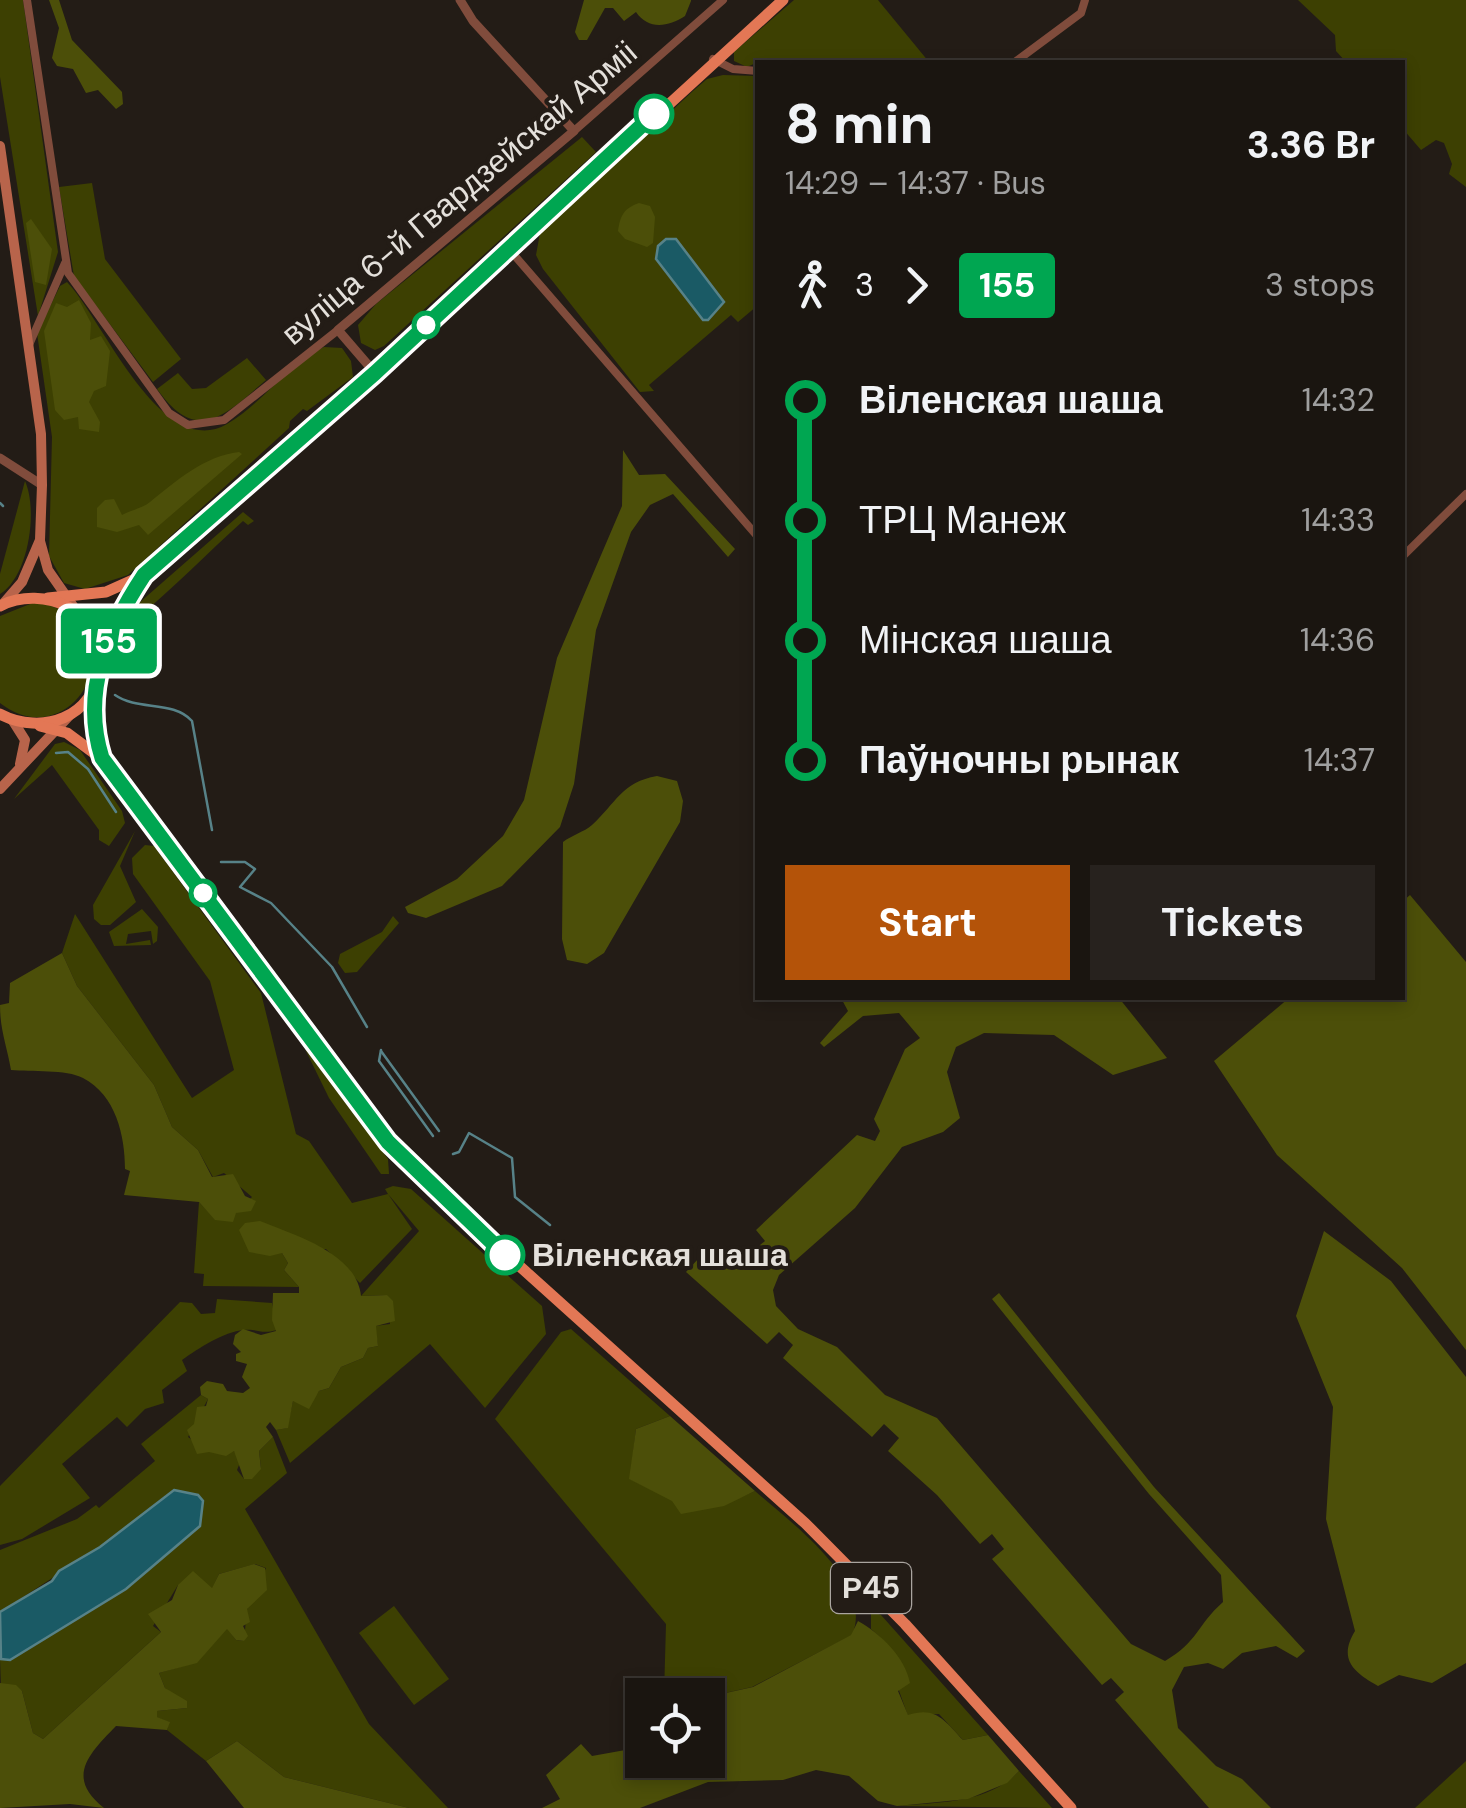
<!DOCTYPE html>
<meta charset="utf-8">
<style>
:root{--surface:#1a1510;--page:#27221e;--text:#f1f3f6;--muted:#9f9f9f;--line:#383430;--accent:#b45309}
body{margin:0;font-family:"DM Sans",sans-serif;background:var(--page);color:var(--text);height:100vh;display:flex;flex-direction:column;font-size:38px;white-space:nowrap}
*{box-sizing:border-box;margin:0}
p{font-size:32px;color:var(--muted)}
.icon{flex:none;width:55px;height:55px;fill:none;stroke:currentColor;stroke-width:2;stroke-linecap:round;stroke-linejoin:round}
.map{position:relative;flex:1;overflow:hidden}
.details{position:absolute;left:755px;top:60px;width:650px;height:940px;display:flex;flex-direction:column;background:var(--surface);border-radius:0px;box-shadow:0 5px 15px #0003,0 0 0 2px var(--line)}
.details>*{flex:none}
.badge{padding:0 20px;border-radius:8px;font-size:35px;line-height:65px}
.tools{position:absolute;left:625px;top:1678px;display:grid;gap:20px}
.tools a{display:grid;place-items:center;width:100px;height:100px;border-radius:0px;background:var(--surface);box-shadow:0 5px 15px #0003,0 0 0 2px var(--line);font-size:50px}
.map>.badge{position:absolute;translate:-50% -50%;box-shadow:0 0 0 5px #fff}
.legs{display:flex;align-items:center;gap:15px;height:110px;padding:0 30px;font-size:32px}
.legs p{margin-inline-start:auto}
.summary{display:flex;align-items:center;justify-content:space-between;height:170px;padding:0 30px}
h1{font-size:55px;font-weight:700;line-height:75px}
.button{display:flex;gap:20px;margin-top:auto;padding:20px 30px}
.button a{flex:1;height:115px;border-radius:0px;background:var(--accent);color:#fff;font-size:40px;font-weight:700;line-height:115px;text-align:center}
.button a+a{background:var(--page);color:var(--text)}
ul{padding:0 30px;list-style:none}
li{display:flex;align-items:center;gap:35px;height:120px;font-size:38px}
li i{display:grid;place-items:center;width:15px;height:100%;margin:0 12px;background:currentColor}
li i::after{content:'';width:25px;height:25px;margin:-12px;border:8px solid;border-radius:50%;background:var(--surface)}
li p{margin-inline-start:auto}
li:first-child i{background:linear-gradient(#0000 50%,currentColor 0)}
li:last-child i{background:linear-gradient(currentColor 50%,#0000 0)}
.map>svg:first-child{display:block}
.green{fill:#3d4002}
.forest{fill:#4c4f09}
.water{fill:#1a5a65;stroke:#578288;stroke-width:2.5}
.lines{fill:none;stroke-linecap:round;stroke-linejoin:round}
.stream{stroke:#578288;stroke-width:2.5}
.minor{stroke:#804c3c;stroke-width:8}
.tertiary{stroke:#804c3c;stroke-width:9}
.secondary{stroke:#b8644b;stroke-width:10}
.primary{stroke:#e37755;stroke-width:11}
.line-1-casing{stroke:#fff;stroke-width:22}
.line-1{stroke:#00a651;stroke-width:15}
.stop-1-dot{fill:#fff;stroke:#00a651;stroke-width:5}
.labels{text-anchor:middle;stroke-width:8;stroke-linejoin:round;paint-order:stroke}
.shield{fill:#231c16;stroke:#aaa5a0;stroke-width:2.5}
.shield-label{font-size:30px;font-weight:bold;fill:#e4e0db}
.street-label{font-size:32px;fill:#e4e0db;stroke:#231c16}
.stop-label{font-size:32px;font-weight:bold;fill:#e4e0db;stroke:#231c16;text-anchor:start}
</style>
<div class="map">
<svg width="1466" height="1808" viewBox="0 0 1466 1808">
<rect width="100%" height="100%" fill="#231c16"/>
<g class="green">
<polygon points="0,0 23,0 58,252 38,316 0,77"/>
<polygon points="794,0 878,0 929,62 758,62 747,67 734,61 734,52"/>
<polygon points="1298,0 1466,0 1466,187 1449,174 1452,164 1444,143 1436,140 1421,150 1403,129 1402,62 1346,62 1336,51 1335,35"/>
<polygon points="723,75 757,76 757,306 738,322 731,315 649,385 654,391 640,392 543,269 536,255 540,233 693,91 707,79"/>
<polygon points="582,137 596,152 384,346 375,350 361,343 358,325 376,304"/>
<polygon points="92,183 105,259 181,359 153,382 74,276 59,187"/>
<path d="M67,282C104,321 161,462 227,424C262,404 287,365 324,347L342,348L351,361L353,377L307,411L303,409L290,421L289,428L128,575L85,589L64,583L49,556L52,437L37,333L60,286Z"/>
<path d="M247,358L266,380C224,416 197,445 157,389L178,373L192,389L206,388Z"/>
<path d="M25,481C38,510 29,576 0,594V574Z"/>
<path d="M243,512L254,521L248,525L243,521C207,553 174,588 136,619L134,642H126L139,603Z"/>
<path d="M35,602C147,621 76,762 0,703V616Z"/>
<polygon points="64,742 80,750 122,811 125,823 109,846 99,840 99,830 52,765 14,799 55,744"/>
<polygon points="135,831 120,866 136,902 110,925 101,925 94,919 93,905"/>
<polygon points="145,845 154,846 261,993 296,1134 309,1141 352,1203 388,1194 385,1189 393,1186 411,1189 542,1306 546,1334 485,1408 430,1344 290,1463 276,1430 287,1428 293,1401 310,1403 319,1391 329,1388 341,1367 363,1358 368,1348 378,1346 375,1326 390,1324 387,1295 361,1296 419,1231 388,1194 412,1229 360,1283 326,1249 282,1253 288,1263 284,1270 299,1287 203,1286 204,1274 194,1273 199,1202 215,1219 236,1213 252,1197 224,1173 213,1177 198,1150 172,1127 154,1085 77,986 62,953 75,914 192,1098 234,1070 210,981 133,874 132,858"/>
<polygon points="142,909 158,927 157,941 153,944 151,931 128,934 126,944 150,940 151,945 114,946 109,932"/>
<polygon points="393,916 399,923 357,972 345,973 338,963 340,954 382,932"/>
<polygon points="305,1049 388,1159 389,1174 381,1174 329,1098"/>
<path d="M217,1299L272,1303L277,1330C260,1335 256,1328 244,1330C223,1332 199,1348 182,1360L187,1371L162,1390L164,1403L145,1409L127,1427L117,1417L62,1464L90,1498L22,1539L0,1545V1486L180,1302L192,1303L201,1314L215,1313Z"/>
<path d="M571,1329L670,1416L636,1429L630,1479C678,1504 704,1516 755,1491C790,1522 875,1583 852,1635L752,1687L712,1696L708,1701V1695H664L666,1624L495,1419L561,1332Z"/>
<polygon points="201,1395 208,1399 188,1437 209,1452 234,1451 241,1460 237,1470 244,1479 261,1468 259,1451 273,1437 287,1473 245,1509 369,1724 448,1808 409,1808 284,1777 237,1741 206,1761 167,1730 169,1722 156,1717 157,1711 187,1708 165,1688 159,1673 197,1662 227,1628 236,1640 244,1641 247,1609 266,1568 255,1564 219,1574 212,1589 178,1585 153,1626 161,1632 43,1739 33,1733 22,1691 1,1687 0,1659 10,1660 126,1589 194,1497 166,1495 100,1547 0,1612 0,1550 77,1519 96,1505 99,1508 155,1461 141,1444"/>
<polygon points="394,1606 449,1679 414,1705 359,1633"/>
<polygon points="871,1611 881,1615 988,1735 963,1740 939,1714 908,1716 880,1637 871,1629"/>
<polygon points="1466,1761 1466,1808 1415,1808"/>
<path d="M1019,1771L1052,1808L897,1806C939,1802 988,1804 1019,1771Z"/>
</g>
<g class="forest">
<polygon points="49,0 59,0 72,40 122,92 123,104 116,109 98,90 86,93 73,69 57,66 52,58 59,28"/>
<path d="M584,0H691V1L685,16C668,27 648,30 636,12L624,21L613,8H605L587,40H579L575,32Z"/>
<path d="M639,203L650,206L655,217L653,243L647,247L625,239L618,231C620,216 624,208 639,203Z"/>
<polygon points="31,219 52,249 46,285 35,282 26,223"/>
<polygon points="79,300 91,323 90,340 101,336 110,351 106,386 94,391 89,402 100,422 99,432 79,429 78,417 64,420 55,410 44,331 56,303 67,307"/>
<polygon points="623,450 639,475 665,474 735,549 728,557 673,494 650,505 631,532 596,630 574,784 560,827 502,886 426,918 408,913 405,907 457,879 503,836 524,800 557,658 622,506"/>
<path d="M239,452L242,454L148,535L139,525L117,532L97,527V508L105,500L114,499L122,515C131,510 143,508 150,502C176,481 204,456 239,452Z"/>
<path d="M657,776L677,781L683,801L680,822L604,953L587,964L567,960L562,939L563,842C572,835 584,832 592,825C616,803 622,782 657,776Z"/>
<polygon points="1410,895 1466,962 1466,1350 1402,1268 1277,1155 1214,1061 1289,998 1402,998 1403,901"/>
<path d="M62,953L77,986L154,1085L172,1127L198,1150L212,1177L233,1174L245,1196L256,1201L251,1211L236,1213L233,1222L215,1220L199,1202L124,1195L130,1171L125,1169C125,1136 116,1095 83,1078C66,1069 31,1072 11,1070C7,1046 0,1031 0,1005L9,1003L10,983Z"/>
<path d="M841,998H1119L1167,1058L1113,1075L1054,1035L984,1033L956,1047L947,1072L960,1118L943,1132L902,1147L855,1208L779,1275L773,1290L776,1306L798,1329L837,1347L885,1395L937,1418L1131,1644L1165,1661C1199,1641 1196,1626 1223,1602L1221,1575L1149,1494L992,1299L999,1293L1154,1487L1305,1651L1297,1658L1276,1646L1242,1653L1223,1669L1208,1663L1184,1667L1172,1690L1178,1728L1216,1766L1242,1779L1271,1808H1209L1115,1700L1124,1692L1111,1678L1102,1685L992,1559L1004,1549L992,1534L980,1544L937,1495L888,1451L899,1438L884,1424L872,1437L783,1358L793,1345L779,1332L767,1344L686,1272L699,1258L733,1267L765,1241L756,1230L857,1135L875,1141L880,1131L874,1119L905,1049L920,1038L899,1013L863,1016L824,1047L820,1043L848,1011Z"/>
<path d="M260,1221C294,1235 357,1253 361,1296L387,1295L393,1301L395,1321L376,1326L378,1346L368,1348L363,1358L341,1367L329,1388L319,1391L309,1409L293,1401L288,1428L276,1430L270,1422L266,1427L273,1437L259,1451L261,1469L252,1479H244L234,1451L226,1456L209,1452L197,1454L187,1430L194,1424L197,1407L206,1406L208,1399L201,1395L200,1387L207,1381L223,1384L227,1391L243,1393L250,1388L242,1377L247,1364L236,1361V1354L241,1352L233,1344L235,1335L243,1329L261,1335L276,1331L272,1320L273,1293H299V1287L284,1270L288,1263L282,1253L270,1256L249,1252L239,1230L245,1223Z"/>
<path d="M1324,1231L1391,1281L1466,1377V1663L1432,1683L1399,1675L1378,1686C1353,1672 1338,1659 1355,1631L1326,1519L1333,1407L1296,1316Z"/>
<polygon points="670,1416 755,1491 724,1506 681,1514 672,1501 629,1479 636,1429"/>
<path d="M254,1564L265,1568L267,1590L247,1609L250,1622L243,1626L248,1636L244,1641L236,1640L227,1629L197,1663L159,1673L165,1688L187,1701V1708L157,1711V1717L170,1722L167,1730L116,1726C89,1754 65,1777 104,1808L70,1804L0,1808V1683L16,1685L22,1691L33,1733L43,1739L161,1632L148,1614L172,1600L178,1585L193,1571L212,1588L219,1574Z"/>
<path d="M858,1621C881,1634 905,1657 910,1683L898,1691L908,1715C936,1706 944,1720 963,1740L988,1735L1019,1771L1007,1783L968,1799L897,1806L878,1801L849,1776L816,1770L783,1780L708,1782L640,1808H542L560,1799L546,1775L581,1744L592,1756L642,1747V1760H708V1701L712,1696L753,1687L851,1635Z"/>
<polygon points="237,1741 284,1777 409,1808 244,1808 206,1761"/>
</g>
<g class="water">
<polygon points="666,239 676,239 724,302 708,320 703,320 656,259 658,246"/>
<polygon points="174,1490 198,1495 203,1501 200,1526 126,1589 10,1660 1,1659 0,1612 52,1581 59,1571 100,1547"/>
</g>
<g class="lines">
<g class="stream">
<polyline points="0,503 3,506"/>
<path d="M115,695C138,711 173,700 192,721L212,830"/>
<polyline points="56,753 68,752 88,769 116,812"/>
<polyline points="221,862 245,862 255,869 240,887 271,903 332,967 367,1027"/>
<polyline points="381,1050 379,1061 433,1136"/>
<polyline points="381,1051 439,1131"/>
<polyline points="453,1154 459,1152 469,1133 512,1158 515,1197 550,1225"/>
</g>
<g class="minor">
<polyline points="27,0 68,273 169,413 188,425 224,420 338,330"/>
<polyline points="713,59 733,69 758,71"/>
<polyline points="1015,62 1081,13 1085,0"/>
<polyline points="574,131 723,0"/>
<polyline points="508,248 758,537"/>
<polyline points="29,345 65,263"/>
<polyline points="1402,557 1466,494"/>
</g>
<g class="tertiary">
<polyline points="375,373 338,330 574,131 473,21 460,0"/>
<polyline points="0,458 42,485"/>
</g>
<g class="secondary">
<polyline points="0,146 41,434 42,485 40,540 22,582 3,604"/>
<polyline points="40,541 48,570 78,613"/>
<polyline points="13,721 25,740 20,764"/>
<polyline points="0,789 69,716"/>
</g>
<g class="primary">
<polyline points="48,598 106,592 144,575 375,373 783,0"/>
<path d="M0,606C43,584 106,611 100,665C95,718 42,736 0,714"/>
<polyline points="102,662 123,606 144,576"/>
<polyline points="93,694 92,722 102,759"/>
<polyline points="40,726 67,733 102,759 249,952 354,1101 415,1172 805,1523 905,1624 1071,1808"/>
</g>
</g>
<g class="lines">
<defs>
<path id="line-1" d="M505,1255L388,1142L102,758C81,692 107,631 144,575L375,373L654,114"/>
</defs>
<use href="#line-1" class="line-1-casing"/>
<use href="#line-1" class="line-1"/>
</g>
<g class="stop-1-dot">
<circle cx="654" cy="114" r="18"/>
<circle cx="426" cy="325" r="12"/>
<circle cx="203" cy="893" r="12"/>
<circle cx="505" cy="1255" r="18"/>
</g>
<g class="labels">
<rect class="shield" x="831" y="1563" width="80" height="50" rx="8"/>
<g class="shield-label">
<text x="871" y="1598">Р45</text>
</g>
<g class="street-label">
<text transform="translate(459 193) rotate(-40)" y="11">вуліца 6-й Гвардзейскай Арміі</text>
</g>
<g class="stop-label">
<text x="532" y="1266">Віленская шаша</text>
</g>
</g>
</svg>
<div class="tools">
<a><svg class="icon" aria-label="locate" viewBox="0 0 24 24"><circle cx="12" cy="12" r="6"/><path d="M12 2v4M12 18v4M2 12h4M18 12h4"/></svg></a>
</div>
<b class="badge" style="left:109px;top:641px;background:#00a651;color:#fff">155</b>
<section class="details">
<div class="summary"><div><h1>8 min</h1><p>14:29 – 14:37 · Bus</p></div><b>3.36 Br</b></div>
<div class="legs"><svg class="icon" aria-label="walk" viewBox="0 0 24 24"><circle cx="13" cy="4" r="2"/><path d="M13 8l-2 6 4 7M11 14l-3 7M7 12l3-4h3l4 4"/></svg>3<svg class="icon" aria-label="forward" viewBox="0 0 24 24"><path d="M9 5l7 7-7 7"/></svg><b class="badge" style="background:#00a651;color:#fff">155</b><p>3 stops</p></div>
<ul>
<li><i style="color:#00a651"></i><b>Віленская шаша</b><p>14:32</p></li>
<li><i style="color:#00a651"></i><span>ТРЦ Манеж</span><p>14:33</p></li>
<li><i style="color:#00a651"></i><span>Мінская шаша</span><p>14:36</p></li>
<li><i style="color:#00a651"></i><b>Паўночны рынак</b><p>14:37</p></li>
</ul>
<div class="button"><a>Start</a><a>Tickets</a></div>
</section>
</div>
